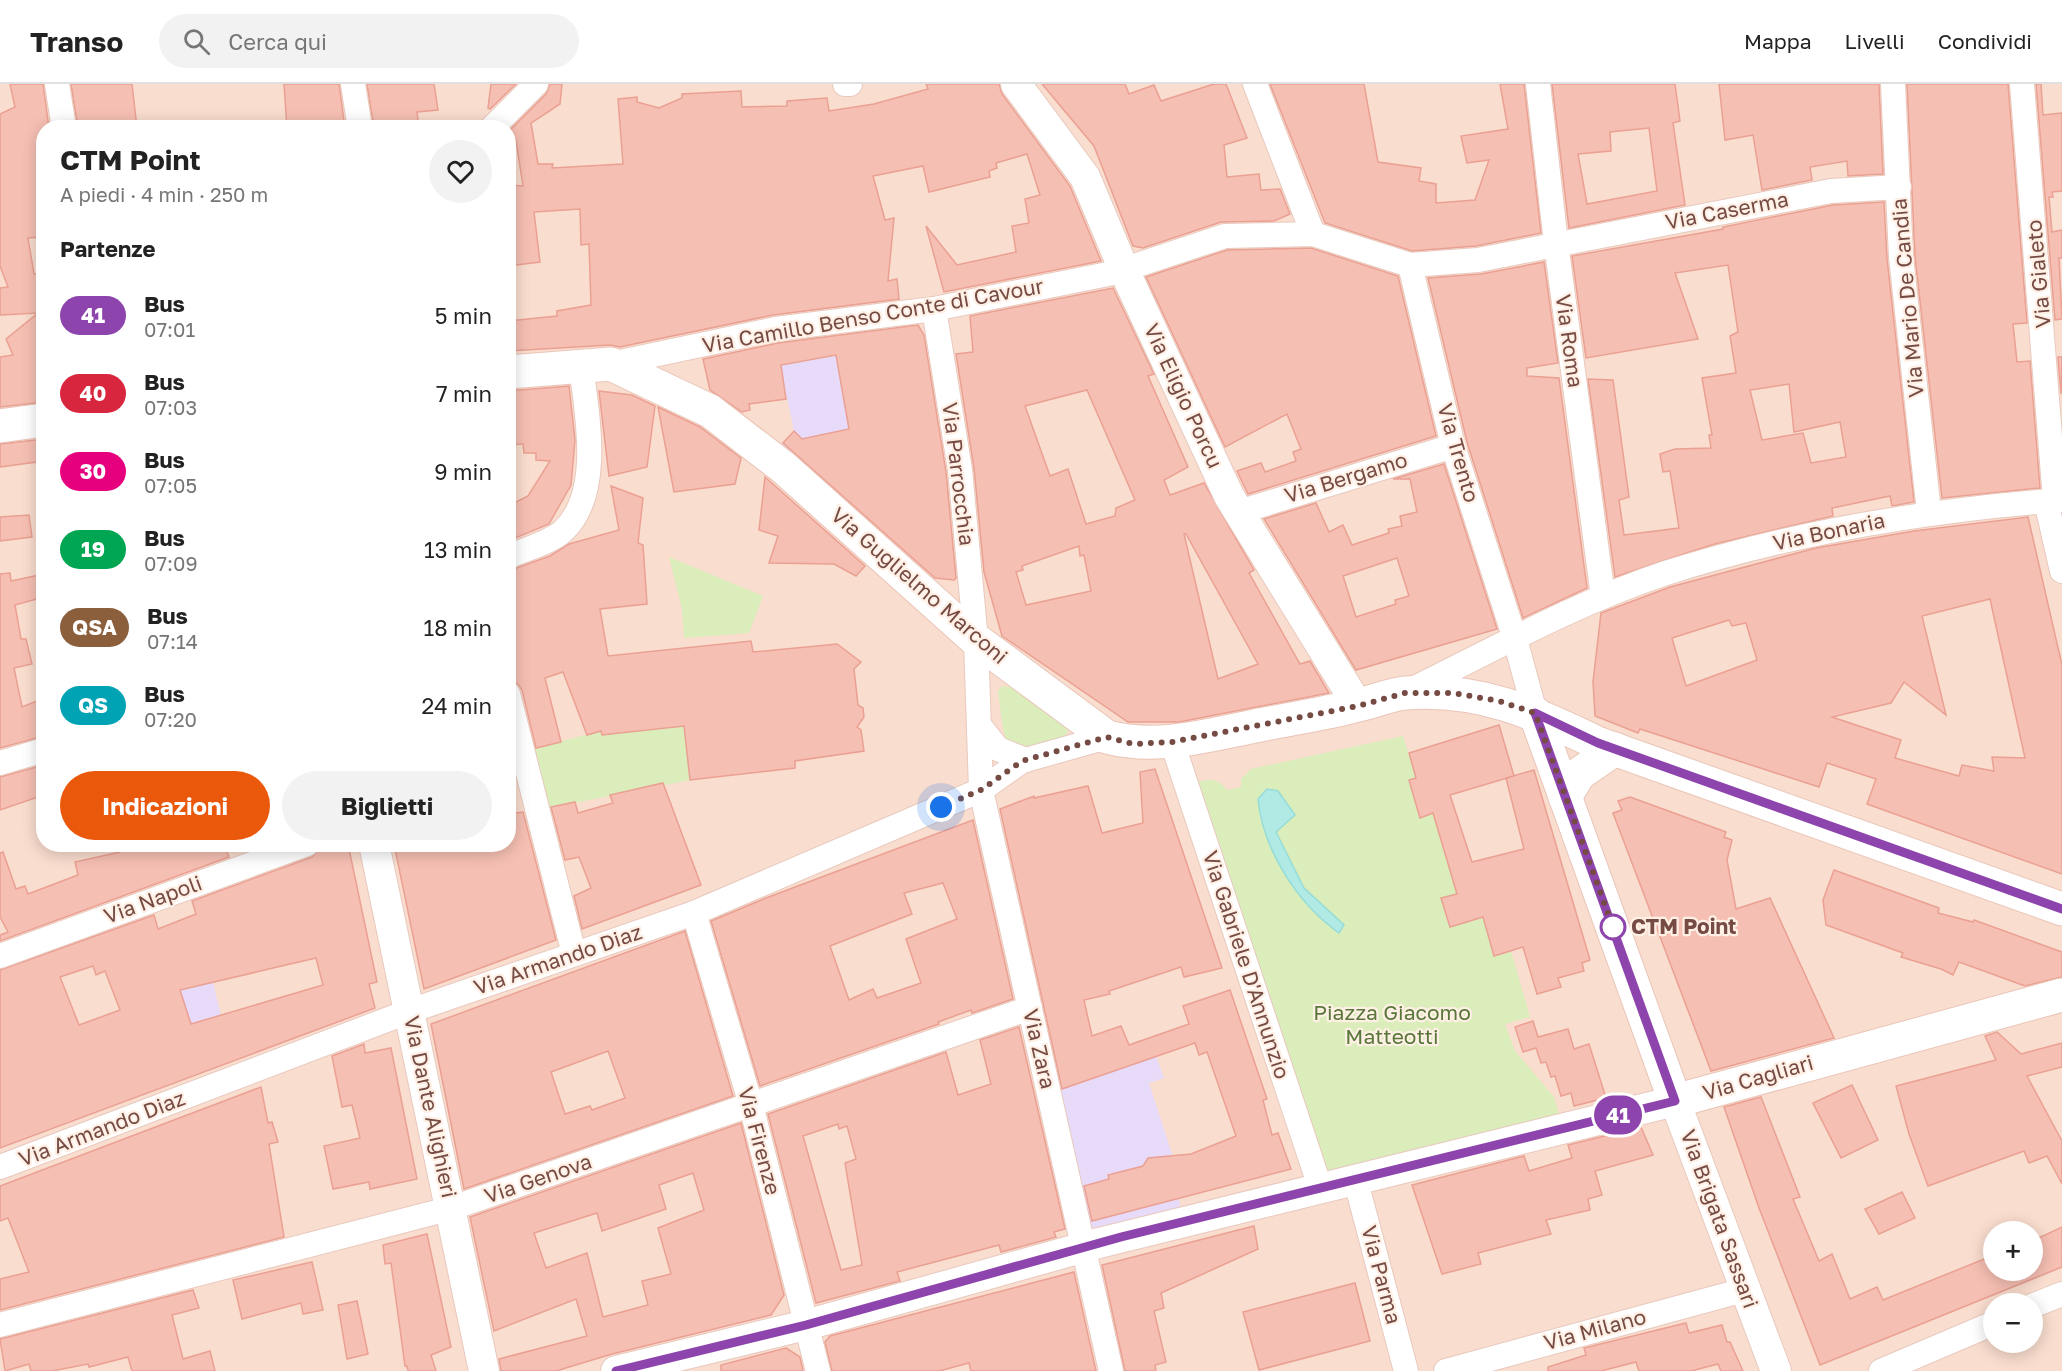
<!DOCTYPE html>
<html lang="it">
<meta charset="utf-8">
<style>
:root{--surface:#fff;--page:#f2f2f2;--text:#222;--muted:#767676;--line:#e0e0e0;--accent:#ea580c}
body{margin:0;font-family:"Golos Text",sans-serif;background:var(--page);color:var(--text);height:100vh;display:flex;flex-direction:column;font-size:22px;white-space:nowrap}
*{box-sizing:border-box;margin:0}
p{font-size:20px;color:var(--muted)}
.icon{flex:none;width:33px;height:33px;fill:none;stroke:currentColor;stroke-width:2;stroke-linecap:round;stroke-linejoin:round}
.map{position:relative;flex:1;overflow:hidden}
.details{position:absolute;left:36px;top:36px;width:480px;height:732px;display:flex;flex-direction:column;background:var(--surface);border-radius:24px;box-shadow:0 3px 15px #0003}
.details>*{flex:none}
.badge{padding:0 12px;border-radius:20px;font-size:21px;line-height:39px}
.buttons{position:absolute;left:1983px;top:1137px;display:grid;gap:12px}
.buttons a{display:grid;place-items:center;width:60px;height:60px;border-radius:50%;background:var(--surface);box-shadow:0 3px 15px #0003;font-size:30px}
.you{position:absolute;width:30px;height:30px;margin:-15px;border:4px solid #fff;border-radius:50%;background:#1a73e8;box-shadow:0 0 0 9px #1a73e833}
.map>.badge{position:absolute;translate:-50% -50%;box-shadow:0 0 0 3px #fff}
h2{padding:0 24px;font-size:22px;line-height:54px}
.round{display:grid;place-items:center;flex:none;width:63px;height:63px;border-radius:32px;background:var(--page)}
.summary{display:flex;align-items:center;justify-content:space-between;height:102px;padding:0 24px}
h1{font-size:28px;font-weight:700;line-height:45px}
.action{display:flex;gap:12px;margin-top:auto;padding:12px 24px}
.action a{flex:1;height:69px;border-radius:36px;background:var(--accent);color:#fff;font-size:24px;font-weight:700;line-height:69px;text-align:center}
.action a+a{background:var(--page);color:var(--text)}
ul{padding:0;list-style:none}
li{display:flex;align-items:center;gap:18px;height:78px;padding:0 24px}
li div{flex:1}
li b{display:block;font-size:22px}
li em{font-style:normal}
li .badge{min-width:66px;font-weight:700;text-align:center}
header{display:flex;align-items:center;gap:36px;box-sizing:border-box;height:84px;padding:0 30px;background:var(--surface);border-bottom:2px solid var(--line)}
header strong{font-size:28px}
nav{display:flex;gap:33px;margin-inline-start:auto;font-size:21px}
.search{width:420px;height:54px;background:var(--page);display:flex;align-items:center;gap:15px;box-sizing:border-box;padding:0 21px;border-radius:33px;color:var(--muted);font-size:22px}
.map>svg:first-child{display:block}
.residential{fill:#f9ddce;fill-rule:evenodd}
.education{fill:#e8dbfa}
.green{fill:#daedbb}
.water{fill:#b1e9e5;stroke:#96dcd8;stroke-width:1.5}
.building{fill:#f6bfb3;stroke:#eaa092;stroke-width:1.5;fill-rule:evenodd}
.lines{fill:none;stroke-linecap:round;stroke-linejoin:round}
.minor-casing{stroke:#e8c9be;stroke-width:26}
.tertiary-casing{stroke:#e8c9be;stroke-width:32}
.secondary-casing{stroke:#eac5b8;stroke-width:35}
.minor{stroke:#fff;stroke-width:24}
.tertiary{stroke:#fff;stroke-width:30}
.secondary{stroke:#fff;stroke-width:33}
.line-casing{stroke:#fff;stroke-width:14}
.line{stroke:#8e44ad;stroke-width:9}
.walk{stroke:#764b44;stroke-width:6;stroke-dasharray:0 10.8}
.stop-dot{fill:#fff;stroke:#8e44ad;stroke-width:3}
.labels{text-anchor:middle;stroke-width:4.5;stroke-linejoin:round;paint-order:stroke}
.street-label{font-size:21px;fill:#764b44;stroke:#fff0e6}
.stop-label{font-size:21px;font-weight:bold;fill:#764b44;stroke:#fff0e6;text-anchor:start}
.park-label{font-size:21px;fill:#587739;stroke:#fff0e6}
</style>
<header>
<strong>Transo</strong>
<div class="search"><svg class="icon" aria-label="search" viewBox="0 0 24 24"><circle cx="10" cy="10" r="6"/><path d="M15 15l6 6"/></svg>Cerca qui</div>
<nav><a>Mappa</a><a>Livelli</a><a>Condividi</a></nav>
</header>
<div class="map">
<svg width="2062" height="1287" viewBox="0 0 2062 1287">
<rect width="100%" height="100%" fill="#feebdd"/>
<path class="residential" d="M0,0H2062V1287H0ZM44,44H508V760H44ZM1994,1148H2032V1186H1994ZM1994,1220H2032V1258H1994Z"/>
<g class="education">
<polygon points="836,272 838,285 903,361 815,370 802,385 780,363 794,347 780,281"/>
<polygon points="209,882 232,977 200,989 176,895"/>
<polygon points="1156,972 1164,994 1149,999 1174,1076 1170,1078 1181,1124 1089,1149 1057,1006"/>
</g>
<g class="green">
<polygon points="669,473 763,512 749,549 684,554 682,525"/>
<path d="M1002,602L1010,603L1069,646L1062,655C1000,669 1006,667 998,607Z"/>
<polygon points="684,642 690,696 549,724 534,664 601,647 602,651"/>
<path d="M1403,652L1416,694L1409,696L1419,733L1433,729L1457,810L1441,815L1449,843L1483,833L1494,872L1511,867L1530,933L1505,940L1515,967L1554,1013L1562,1040L1325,1097L1197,698C1210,695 1218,694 1227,706L1241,703V695L1251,685Z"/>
</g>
<path class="water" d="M1267,705L1278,707L1295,731L1276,748L1304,804L1344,841L1339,849C1297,819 1263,766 1258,715Z"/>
<g class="building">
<polygon points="10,0 43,0 49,44 44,44 44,153 28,154 34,190 44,189 44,318 0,323 0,273 13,271 6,255 38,229 0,231 0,204 8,203 0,182 0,30 15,23"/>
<polygon points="71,0 132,0 137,44 108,44 107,40 78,44"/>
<polygon points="284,0 339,0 345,44 287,44"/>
<polygon points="367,0 434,0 438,26 417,28 419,44 374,44"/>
<polygon points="491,0 516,0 490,25 488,24"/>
<polygon points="550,0 562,0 560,20 531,39 538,80 553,80 552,84 623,80 618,15 637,13 637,18 659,24 682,14 682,10 741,7 742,23 787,22 787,17 827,14 829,27 874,20 928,5 926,0 999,0 1002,10 1070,102 1101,177 944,208 926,142 957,181 1016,168 1012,142 1029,139 1025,115 1040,111 1027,70 996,79 997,84 989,87 990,93 929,108 923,82 873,92 885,136 894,134 888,197 897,195 899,215 773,231 620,263 610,261 508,267 508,237 557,232 557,227 591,221 589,160 581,161 580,125 534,128 540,178 508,182 508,101 523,102 516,57 511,45 546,10"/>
<polygon points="1042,0 1125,0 1129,10 1154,1 1161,17 1214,0 1226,0 1247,54 1224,61 1227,93 1259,90 1261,106 1280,105 1290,130 1274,137 1221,138 1143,164 1133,162 1094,62"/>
<polygon points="1270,0 1364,0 1378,78 1421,84 1419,97 1436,100 1436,119 1475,116 1489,76 1467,79 1461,52 1508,45 1500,0 1524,0 1541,149 1476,162 1412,167 1325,139"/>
<path d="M1552,0H1675L1680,37L1673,39L1685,121L1569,144ZM1649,44L1657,107L1587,120L1578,70L1611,67L1610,48Z"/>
<polygon points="1719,0 1879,0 1883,90 1848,92 1847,77 1810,83 1812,96 1762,106 1753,51 1725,56"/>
<polygon points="1907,0 2008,0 2027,239 2013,240 2017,278 2030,277 2040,404 1942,414 1915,172"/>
<polygon points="2036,0 2041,0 2043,31 2062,29 2062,107 2052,108 2053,113 2049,113 2052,148 2062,146 2062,174 2059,174 2062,235 2055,236"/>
<path d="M1884,118L1887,175L1914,418L1892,422L1890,412L1832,424L1833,432L1711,461L1615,493L1588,295L1613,296L1629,413L1619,416L1624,451L1679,444L1670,387L1663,388L1660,370L1675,365L1711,364L1709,351H1712L1702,294L1736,289L1730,252L1738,248L1728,181L1675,189L1698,255L1586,274L1572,172L1723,145V143L1833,121ZM1789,300L1794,348L1840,338L1846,373L1811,379L1803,349L1762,356L1750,306Z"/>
<polygon points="1311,164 1398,192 1436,352 1248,410 1237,387 1261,379 1265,388 1296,377 1293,368 1301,365 1287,330 1225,363 1146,193 1227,166"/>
<polygon points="1544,178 1558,279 1527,284 1527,292 1559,294 1587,504 1523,534 1467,358 1428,194 1481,190"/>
<path d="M1113,204L1154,290L1148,292L1188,383L1164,396L1170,411L1204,399L1254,486L1249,489L1300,580L1310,577L1329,609L1179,638H1128L1002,552L984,488L974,384L956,270L973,268L970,232ZM1087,306L1135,416L1116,424L1115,432L1086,440L1068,385L1050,392L1025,322ZM1184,450H1186L1258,580L1218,595ZM1079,462L1080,472L1084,471L1091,507L1026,521L1016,488L1023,486L1022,482Z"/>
<polygon points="918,241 924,251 946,388 956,494 954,496 935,494 783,359 794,347 802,355 849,345 836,271 781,281 786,315 749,320 750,326 742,328 710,306 703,275 778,259"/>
<polygon points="2058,273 2062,273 2061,310"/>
<polygon points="569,302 575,356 571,401 549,440 508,457 508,422 528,412 550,377 536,376 536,369 524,369 523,360 508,361 508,307"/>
<polygon points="599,307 632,311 655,322 647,383 609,392"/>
<polygon points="658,323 700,343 741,374 735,400 674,408"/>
<polygon points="44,355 44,377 0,383 0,360"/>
<path d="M1444,380L1497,545L1356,586L1264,435L1316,419L1329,448L1343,441L1352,461L1389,449L1388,445L1402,442L1400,432L1417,428L1410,395H1393ZM1397,474L1409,512L1395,516L1396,520L1356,533L1343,492Z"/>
<polygon points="765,393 865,482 856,492 834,480 769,479 778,452 759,446"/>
<polygon points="611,402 643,414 638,459 643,461 647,520 600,525 608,572 751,557 753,568 837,560 861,578 854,585 858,621 863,624 864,633 857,643 861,646 864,667 795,677 795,684 690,696 684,642 602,651 601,647 587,651 563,588 545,594 561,658 536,664 522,606 518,600 508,596 508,590 515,590 508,564 508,487 550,472 569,460 619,446"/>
<polygon points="29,431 32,453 0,457 0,433"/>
<path d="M2028,433L2062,581V790L1867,720L1876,695L1827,679L1819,703L1640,645L1638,649L1595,632L1593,598L1601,529L1670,503L1816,464L1914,447ZM1990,515L2025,674L1992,673L1994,687L1962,681L1959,692L1895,674L1901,656L1832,633L1891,619L1904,598L1946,631L1922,532ZM1729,536L1732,542L1746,539L1757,576L1686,602L1672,554Z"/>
<polygon points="10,489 11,497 44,490 44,513 15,521 21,555 26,555 32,580 14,584 22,623 44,614 44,652 0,664 0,490"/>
<polygon points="1499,641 1514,692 1450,711 1472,778 1524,765 1506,694 1534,686 1590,876 1582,879 1584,887 1558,894 1561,903 1537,910 1523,863 1494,872 1483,833 1450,843 1441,814 1457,810 1433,729 1420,734 1409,696 1416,694 1409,669"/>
<polygon points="44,681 44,711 0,726 0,693"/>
<polygon points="1155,685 1222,884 1184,893 1181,883 1109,907 1110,910 1084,916 1092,952 1121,942 1129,961 1189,940 1183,922 1230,906 1267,1015 1263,1016 1272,1051 1278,1049 1291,1085 1092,1137 1084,1102 1109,1095 1108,1091 1143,1082 1148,1074 1191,1070 1236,1052 1207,968 1199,971 1195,959 1062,1005 1000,725 1034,712 1034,714 1088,702 1102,749 1143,739 1140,688"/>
<polygon points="663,699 701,801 582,845 574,812 591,804 579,773 565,776 551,723 575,718 578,729 613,719 610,711"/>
<polygon points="1630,713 1726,748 1724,753 1732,756 1727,776 1736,825 1770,814 1834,954 1711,987 1613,729 1622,726 1618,717"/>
<polygon points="523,728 556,856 424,905 394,760 508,760 508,730"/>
<path d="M973,736L1013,915L972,929L971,926L938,938L939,940L760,1002L711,837L766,814ZM943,799L957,835L906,855L921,899L877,914L873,905L849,916L830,862L912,830L904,809Z"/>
<polygon points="119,760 224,760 229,773 0,857 0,851 8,848 0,833 0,769 3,768 16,805 25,802 28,810 78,791 75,778 120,768"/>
<path d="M329,760H348L377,898L369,900L375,924L0,1064V886L154,831L158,845L196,830L192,817L312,773L321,763ZM316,874L323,901L191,940L180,906ZM93,882L96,891L105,887L120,926L79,941L60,893Z"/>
<polygon points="1834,786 1939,824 1938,829 1973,838 1974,836 2062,868 2062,893 2025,902 1959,878 1953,891 1941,885 1901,873 1903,869 1826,841 1823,816"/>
<path d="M685,847L733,1012L464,1105L431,940ZM608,967L625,1014L592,1026L590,1022L565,1030L551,988Z"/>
<polygon points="1533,937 1538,953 1568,945 1574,965 1589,960 1606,1014 1574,1022 1571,1009 1561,1012 1555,992 1551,993 1546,978 1541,979 1536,964 1523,968 1515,943"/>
<path d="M1019,943L1065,1145L1054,1148L1056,1153L1001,1168L999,1161L897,1188L900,1197L816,1219L768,1030L946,968L958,1011L991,1000L980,956ZM838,1040L839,1045L847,1042L856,1075L845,1079L862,1181L841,1186L803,1052Z"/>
<polygon points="1997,948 2021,970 2062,959 2062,983 2027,992 2062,1057 2062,1100 2047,1072 2029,1079 2024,1067 1928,1102 1909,1050 1896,1002 1996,976 1985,952"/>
<polygon points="364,960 365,969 391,964 417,1095 370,1105 369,1098 333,1105 324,1062 360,1054 352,1021 342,1023 332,972"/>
<polygon points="1852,1001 1878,1056 1841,1074 1813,1019"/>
<polygon points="261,1003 268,1039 272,1038 278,1058 269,1060 284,1153 0,1226 0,1195 29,1188 8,1134 0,1137 0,1102"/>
<polygon points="1761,1013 1800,1113 1793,1115 1819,1177 1832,1170 1850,1215 1877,1203 1883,1216 1994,1171 1994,1186 2032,1186 2032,1157 2062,1143 2062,1183 1820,1281 1759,1124 1724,1023"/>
<path d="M741,1039L784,1211L771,1231L612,1270L556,1287H501L499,1275L587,1252L576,1215L494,1247L470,1133ZM693,1089L704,1126L658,1144L671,1190L642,1197L648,1221L603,1233L587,1169L546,1184L534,1149L597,1129L602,1147L666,1125L659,1101Z"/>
<polygon points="1641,1043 1653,1071 1595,1087 1602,1111 1588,1115 1590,1126 1546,1136 1551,1150 1478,1169 1481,1180 1442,1190 1412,1101 1524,1072 1529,1087 1572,1074 1568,1061"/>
<polygon points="1902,1108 1915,1134 1879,1150 1865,1125"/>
<polygon points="1254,1142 1258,1165 1161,1209 1164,1224 1154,1227 1166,1278 1155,1281 1156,1287 1125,1287 1102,1181"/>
<polygon points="427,1150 451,1263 431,1271 436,1287 408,1287 407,1282 405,1282 391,1179 385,1180 383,1161"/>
<polygon points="312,1178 323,1226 303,1230 301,1219 242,1235 233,1196"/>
<polygon points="1074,1188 1096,1287 971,1287 969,1279 939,1287 832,1287 825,1258 830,1252"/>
<polygon points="1355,1199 1370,1257 1259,1286 1243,1228"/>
<polygon points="193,1206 199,1224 172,1231 183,1275 210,1267 215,1287 132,1287 128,1273 89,1283 88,1280 52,1287 31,1287 29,1280 5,1287 0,1255"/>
<polygon points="357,1217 368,1270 347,1275 338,1221"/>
<polygon points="1686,1239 1689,1249 1722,1241 1727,1258 1730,1258 1743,1287 1721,1287 1718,1280 1691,1287 1639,1287 1636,1278 1601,1287 1548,1287 1548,1283 1586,1271 1584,1264"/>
<polygon points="786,1264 800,1273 803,1287 721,1287 721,1281"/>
</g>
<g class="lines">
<defs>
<g id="minor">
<polyline points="57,0 64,44"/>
<polyline points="353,0 360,44"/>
<polyline points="845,0 850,0"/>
<polyline points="1255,0 1313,150"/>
<polyline points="1538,0 1556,159 1603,513"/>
<polyline points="1893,0 1901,173 1929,428"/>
<polyline points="2022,0 2055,416"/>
<polyline points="492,44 536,0"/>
<polyline points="1410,181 1453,362 1515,555 1535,629"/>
<polyline points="934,225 960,386 976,556 981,706 1111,1287"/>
<polyline points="611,280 776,245 934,225 1113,189 1225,152 1313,150 1410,181 1478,176 1831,107 1899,103"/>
<polyline points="2046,417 2062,487"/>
<polyline points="1239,428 1453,362"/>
<path d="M508,473C525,465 550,459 563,447C603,410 587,330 581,282"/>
<path d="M1411,606C1494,565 1578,518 1666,489C1795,448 1928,426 2062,416"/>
<polyline points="508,610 574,870"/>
<polyline points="979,641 998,665 1026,676"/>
<polyline points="1172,658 1320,1103"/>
<polyline points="0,679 44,666"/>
<polyline points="694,829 751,1021 818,1287"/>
<polyline points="0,872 307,760"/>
<polyline points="0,1083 410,927 694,829 981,706 1022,677 1107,653"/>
<polyline points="1355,1094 1406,1287"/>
<polyline points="2032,1222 2062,1210"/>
<polyline points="0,1241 452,1124 1030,924"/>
<polyline points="1446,1287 1744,1206"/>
<polyline points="1881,1287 1994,1239"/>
</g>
<g id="tertiary">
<polyline points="1016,0 1085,93 1124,186 1229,412 1358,622"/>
<polyline points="374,760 484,1287"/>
<polyline points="616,1287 806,1241 1099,1159 1675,1017 1776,1287"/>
</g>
<g id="secondary">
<path d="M508,288L611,280L710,327L783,383L976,556L1107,653C1157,666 1206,652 1255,642C1289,635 1324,630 1358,621C1374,618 1390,610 1406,609C1477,603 1536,629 1597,659L2062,825"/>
<polyline points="0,342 44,336"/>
<polyline points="1535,629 1675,1017 2062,911"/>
<polyline points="1565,713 1579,690 1615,665"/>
</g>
</defs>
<use href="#minor" class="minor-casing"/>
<use href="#tertiary" class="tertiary-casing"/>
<use href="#secondary" class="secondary-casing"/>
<use href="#minor" class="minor"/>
<use href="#tertiary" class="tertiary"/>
<use href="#secondary" class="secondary"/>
</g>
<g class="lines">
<defs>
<polyline id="line" points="616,1287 806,1241 1121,1153 1675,1017 1535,629 1598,659 2062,825"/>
</defs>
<use href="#line" class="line-casing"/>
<use href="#line" class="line"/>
<polyline class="walk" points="941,723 981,706 1022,677 1107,653 1133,660 1172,658 1358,622 1405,609 1453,609 1499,617 1535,629 1613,843"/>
</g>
<circle class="stop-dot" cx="1613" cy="843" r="12"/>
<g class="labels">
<g class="street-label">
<text transform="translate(1727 127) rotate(-11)" y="7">Via Caserma</text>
<text transform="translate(2039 190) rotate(-95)" y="7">Via Gialeto</text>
<text transform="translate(1908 214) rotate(-95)" y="7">Via Mario De Candia</text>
<text transform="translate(873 232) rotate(-10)" y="7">Via Camillo Benso Conte di Cavour</text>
<text transform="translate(1569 257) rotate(82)" y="7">Via Roma</text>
<text transform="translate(1183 312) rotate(65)" y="7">Via Eligio Porcu</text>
<text transform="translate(1458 369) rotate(74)" y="7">Via Trento</text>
<text transform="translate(958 390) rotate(83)" y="7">Via Parrocchia</text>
<text transform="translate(1346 394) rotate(-17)" y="7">Via Bergamo</text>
<text transform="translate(1829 448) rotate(-12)" y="7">Via Bonaria</text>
<text transform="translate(919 502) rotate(41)" y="7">Via Guglielmo Marconi</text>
<text transform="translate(153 816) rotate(-20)" y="7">Via Napoli</text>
<text transform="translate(558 876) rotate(-19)" y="7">Via Armando Diaz</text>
<text transform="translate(1246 881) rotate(72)" y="7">Via Gabriele D'Annunzio</text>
<text transform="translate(1039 965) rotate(77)" y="7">Via Zara</text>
<text transform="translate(1758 994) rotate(-16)" y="7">Via Cagliari</text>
<text transform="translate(430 1023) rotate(78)" y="7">Via Dante Alighieri</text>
<text transform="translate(102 1045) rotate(-21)" y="7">Via Armando Diaz</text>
<text transform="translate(759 1057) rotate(75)" y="7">Via Firenze</text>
<text transform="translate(538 1095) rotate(-19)" y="7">Via Genova</text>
<text transform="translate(1719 1135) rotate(70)" y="7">Via Brigata Sassari</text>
<text transform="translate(1381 1191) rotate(75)" y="7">Via Parma</text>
<text transform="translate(1595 1246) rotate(-15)" y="7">Via Milano</text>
</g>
<g class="stop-label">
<text x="1631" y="850">CTM Point</text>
</g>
<g class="park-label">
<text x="1392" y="936">Piazza Giacomo<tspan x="1392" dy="24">Matteotti</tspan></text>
</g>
</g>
</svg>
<div class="buttons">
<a>+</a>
<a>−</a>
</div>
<div class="you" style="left:941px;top:723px"></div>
<b class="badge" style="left:1618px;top:1031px;background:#8e44ad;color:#fff">41</b>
<section class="details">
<div class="summary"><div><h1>CTM Point</h1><p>A piedi · 4 min · 250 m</p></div><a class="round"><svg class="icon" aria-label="heart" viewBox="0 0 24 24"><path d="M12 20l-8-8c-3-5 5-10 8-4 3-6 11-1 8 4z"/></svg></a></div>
<h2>Partenze</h2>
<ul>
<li><span class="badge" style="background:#8e44ad;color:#fff">41</span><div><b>Bus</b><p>07:01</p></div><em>5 min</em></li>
<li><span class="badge" style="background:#d7263d;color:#fff">40</span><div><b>Bus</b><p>07:03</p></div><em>7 min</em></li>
<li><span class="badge" style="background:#e6007e;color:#fff">30</span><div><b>Bus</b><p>07:05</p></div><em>9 min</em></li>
<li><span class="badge" style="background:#00a651;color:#fff">19</span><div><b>Bus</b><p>07:09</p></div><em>13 min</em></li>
<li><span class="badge" style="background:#8b5e3c;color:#fff">QSA</span><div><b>Bus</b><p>07:14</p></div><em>18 min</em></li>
<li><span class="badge" style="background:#00a3b4;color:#fff">QS</span><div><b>Bus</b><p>07:20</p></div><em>24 min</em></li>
</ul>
<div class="action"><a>Indicazioni</a><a>Biglietti</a></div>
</section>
</div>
